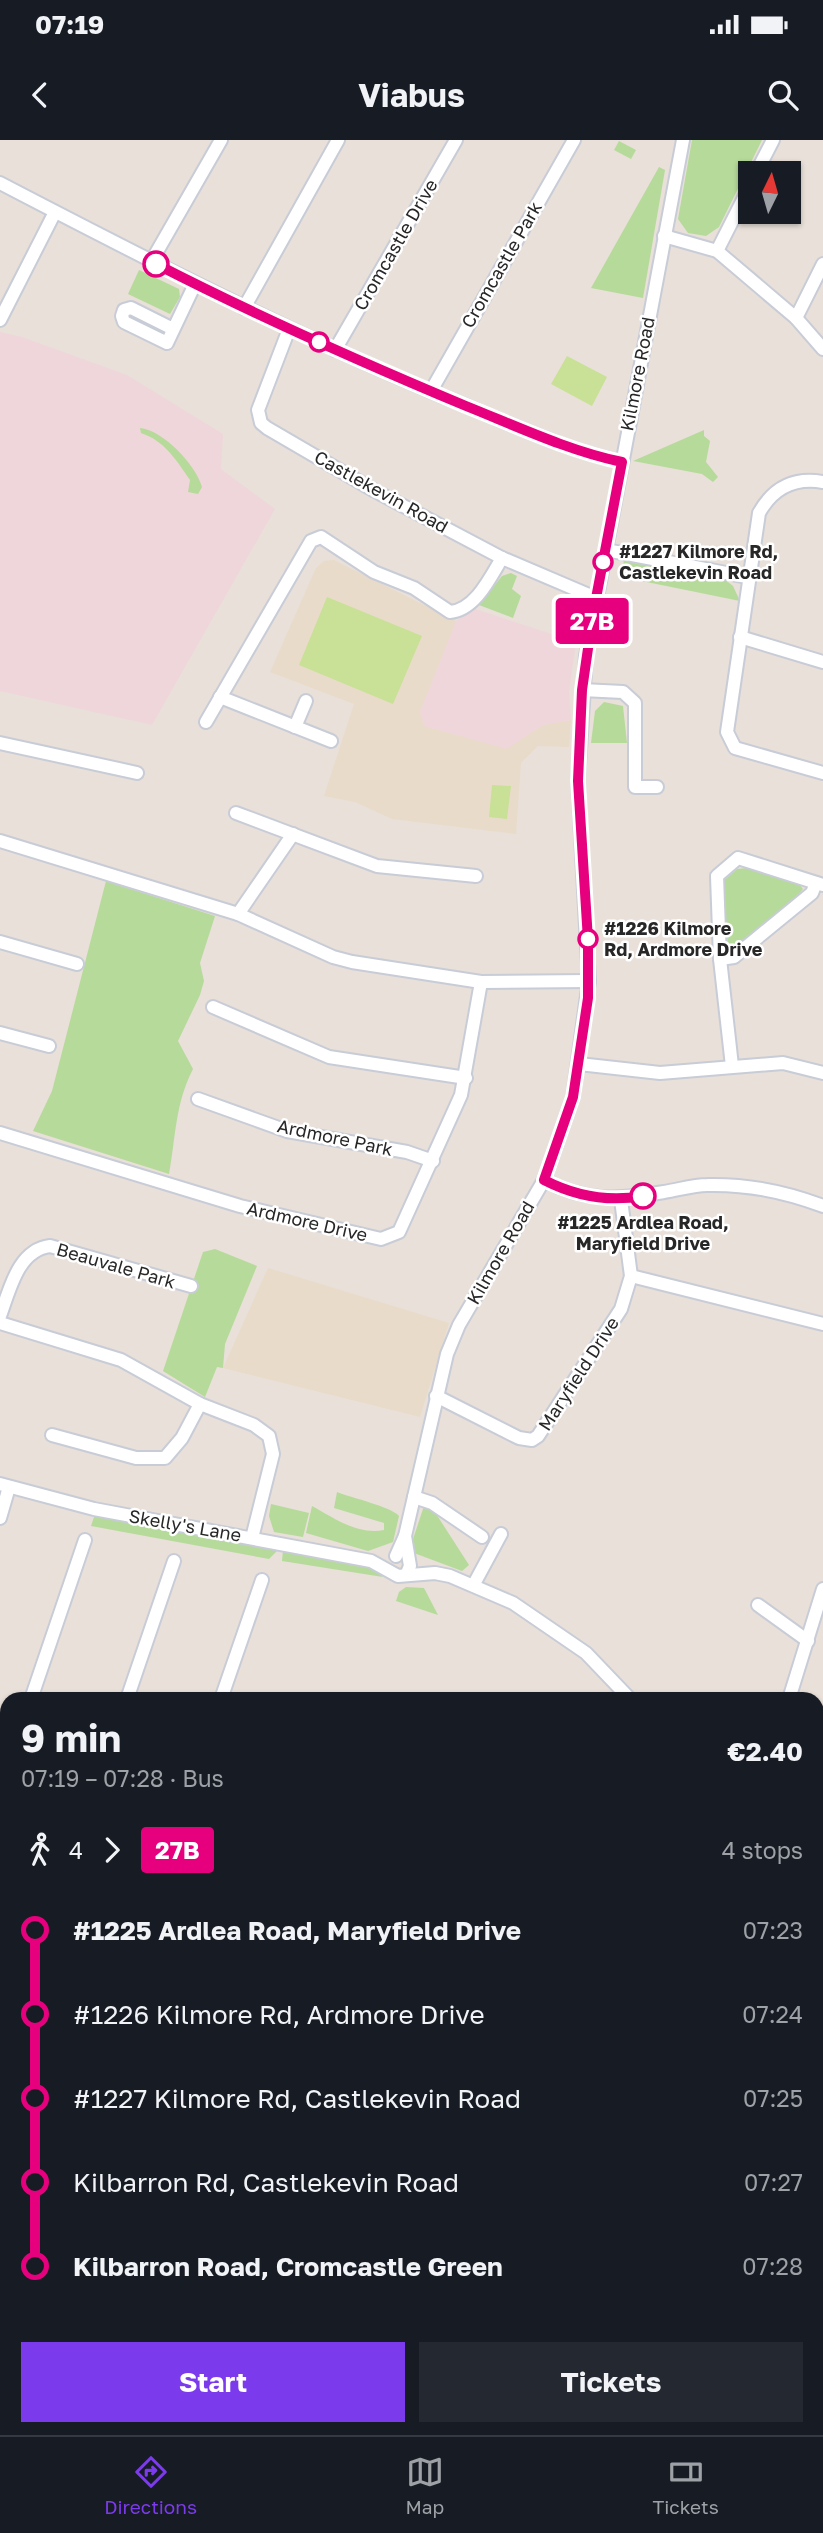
<!DOCTYPE html>
<meta charset="utf-8">
<style>
:root{--surface:#171b24;--page:#242831;--text:#f1f3f6;--muted:#9ea1a6;--line:#363941;--accent:#7c3aed}
body{margin:0;font-family:"Golos Text",sans-serif;background:var(--page);color:var(--text);height:100vh;display:flex;flex-direction:column;font-size:26px;white-space:nowrap}
*{box-sizing:border-box;margin:0}
p{font-size:23px;color:var(--muted)}
.icon{flex:none;width:38px;height:38px;fill:none;stroke:currentColor;stroke-width:2;stroke-linecap:round;stroke-linejoin:round}
.map{position:relative;flex:1;overflow:hidden}
.drawer{position:absolute;left:0px;top:1552px;width:824px;height:744px;display:flex;flex-direction:column;background:var(--surface);border-radius:21px 21px 0 0;box-shadow:0 2px 5px #0004}
.drawer>*{flex:none}
.badge{padding:0 14px;border-radius:5px;font-size:24px;line-height:46px}
.needle{width:46px;rotate:5deg}
.buttons{position:absolute;left:738px;top:21px;display:grid;gap:14px}
.buttons a{display:grid;place-items:center;width:63px;height:63px;border-radius:0px;background:var(--surface);box-shadow:0 2px 5px #0004;font-size:35px}
.map>.badge{position:absolute;translate:-50% -50%;box-shadow:0 0 0 4px #fff}
.legs{display:flex;align-items:center;gap:10px;height:77px;padding:0 21px;font-size:23px}
.legs p{margin-inline-start:auto}
.headline{display:flex;align-items:center;justify-content:space-between;height:119px;padding:0 21px}
h1{font-size:38px;font-weight:700;line-height:52px}
.primary-button{display:flex;gap:14px;margin-top:auto;padding:14px 21px}
.primary-button a{flex:1;height:80px;border-radius:0px;background:var(--accent);color:#fff;font-size:28px;font-weight:700;line-height:80px;text-align:center}
.primary-button a+a{background:var(--page);color:var(--text)}
ul{padding:0 21px;list-style:none}
li{display:flex;align-items:center;gap:24px;height:84px;font-size:26px}
li i{display:grid;place-items:center;width:10px;height:100%;margin:0 9px;background:currentColor}
li i::after{content:'';width:18px;height:18px;margin:-9px;border:5px solid;border-radius:50%;background:var(--surface)}
li p{margin-inline-start:auto}
li:first-child i{background:linear-gradient(#0000 50%,currentColor 0)}
li:last-child i{background:linear-gradient(currentColor 50%,#0000 0)}
.status{display:flex;justify-content:space-between;align-items:center;height:49px;padding:0 35px;background:var(--surface);direction:ltr}
.status svg{height:19px;fill:currentColor}
header{display:flex;justify-content:space-between;align-items:center;height:91px;padding:0 21px;background:var(--surface);font-size:32px;font-weight:700}
.dock{display:flex;justify-content:space-around;align-items:center;height:98px;border-top:2px solid var(--line);background:var(--surface);font-size:19px;color:var(--muted)}
.dock a{display:grid;justify-items:center;gap:4px}
.dock .active{color:var(--accent)}
.map>svg:first-child{display:block}
.education{fill:#e9dbc9}
.medical{fill:#efd6da}
.green{fill:#b6da9a}
.pitch{fill:#c8e196}
.lines{fill:none;stroke-linecap:round;stroke-linejoin:round}
.minor-casing{stroke:#c8ccd7;stroke-width:16}
.major-casing{stroke:#bebebe;stroke-width:19}
.minor{stroke:#fff;stroke-width:12}
.major{stroke:#e2b964;stroke-width:16}
.line-1-casing{stroke:#fff;stroke-width:16}
.line-1{stroke:#e6007e;stroke-width:10}
.stop-1-dot{fill:#fff;stroke:#e6007e;stroke-width:3.5}
.labels{text-anchor:middle;stroke-width:5;stroke-linejoin:round;paint-order:stroke}
.street-label{font-size:18px;fill:#272727;stroke:#fff}
.stop-label{font-size:18px;font-weight:bold;fill:#272727;stroke:#fff;text-anchor:start}
</style>
<div class="status"><b>07:19</b><svg viewBox="0 0 49 12"><path d="M0 12V9h3v3zM5 12V6h3v6zM10 12V3h3v9zM15 12V0h3v12zM26 1h20v11H26zM47 4h2v5h-2z"/></svg></div>
<header><svg class="icon" aria-label="back" viewBox="0 0 24 24"><path d="M15 5l-7 7 7 7"/></svg>Viabus<svg class="icon" aria-label="search" viewBox="0 0 24 24"><circle cx="10" cy="10" r="6"/><path d="M15 15l6 6"/></svg></header>
<div class="map">
<svg width="823" height="2295" viewBox="0 0 823 2295">
<rect width="100%" height="100%" fill="#e8e0d9"/>
<g class="education">
<polygon points="334,420 456,481 424,586 506,608 543,585 571,580 569,607 538,606 521,623 516,694 392,679 355,662 324,656 354,564 270,532 316,428 324,421"/>
<polygon points="268,1128 449,1183 420,1277 223,1228"/>
</g>
<g class="medical">
<polygon points="0,192 22,197 127,235 223,294 221,329 275,369 152,585 0,551"/>
<polygon points="475,469 576,502 569,551 571,580 543,585 507,609 424,586 420,572 456,481"/>
</g>
<g class="green">
<polygon points="692,0 762,0 719,87 706,96 688,93 678,79"/>
<polygon points="619,1 636,10 631,19 614,10"/>
<polygon points="659,27 665,30 643,158 591,148"/>
<polygon points="139,130 179,149 180,157 170,174 128,154"/>
<path d="M140,288C163,290 196,325 202,347L198,354L188,352L190,340C176,320 165,301 141,293Z"/>
<polygon points="704,290 704,296 710,301 706,322 718,337 713,342 702,334 633,321"/>
<polygon points="624,419 724,439 733,446 740,461 622,437"/>
<polygon points="511,433 517,436 512,449 521,456 513,478 479,465 502,436"/>
<polygon points="604,562 623,566 627,603 591,603 595,571"/>
<polygon points="747,728 799,744 803,749 795,759 739,803 728,807 722,742 737,729"/>
<path d="M106,741L215,776L200,823L204,841L200,855L178,901L193,929C175,964 176,996 169,1034L33,991L52,951Z"/>
<polygon points="215,1109 257,1126 225,1204 223,1228 217,1227 205,1257 163,1231 203,1112"/>
<path d="M337,1352C352,1358 392,1367 399,1376L393,1402L368,1411L306,1393L312,1366C334,1378 357,1395 384,1390V1383L334,1368Z"/>
<polygon points="271,1364 309,1373 303,1397 274,1392 269,1376"/>
<polygon points="424,1366 431,1366 469,1425 462,1431 414,1413 412,1402"/>
<polygon points="95,1374 277,1409 277,1411 269,1419 91,1386"/>
<polygon points="283,1410 367,1424 383,1437 282,1421"/>
<polygon points="406,1447 424,1448 438,1475 396,1461 399,1452"/>
<polygon points="0,1646 7,1649 7,1998 0,2007"/>
</g>
<g class="pitch">
<polygon points="567,216 607,237 592,266 551,244"/>
<polygon points="327,457 422,496 393,564 299,525"/>
<polygon points="492,645 511,646 507,679 489,677"/>
<polygon points="7,1799 7,1883 0,1885 0,1801"/>
</g>
<g class="lines">
<defs>
<g id="minor">
<polyline points="756,33 773,0"/>
<path d="M0,43C146,119 290,193 442,256C500,279 561,309 622,322"/>
<polyline points="664,96 717,111 796,178 823,209"/>
<polyline points="717,111 751,44"/>
<polyline points="151,122 221,0"/>
<polyline points="244,168 338,0"/>
<polyline points="796,178 823,124"/>
<polyline points="0,180 55,72"/>
<polyline points="173,189 131,168 124,170 122,176 124,182 167,203 195,144"/>
<polyline points="289,189 258,270 261,283 267,288 375,351 502,418 596,458"/>
<polyline points="335,210 456,0"/>
<polyline points="431,251 574,0"/>
<path d="M823,342C794,337 773,348 759,373L727,592L735,608L823,633"/>
<polyline points="606,410 747,437"/>
<polyline points="740,497 823,522"/>
<polyline points="582,550 623,552 635,563 635,647 657,647"/>
<polyline points="220,557 331,601"/>
<path d="M206,582L311,401L321,397L374,432L414,448L450,472C475,470 490,438 502,418"/>
<polyline points="295,587 306,561"/>
<polyline points="0,603 137,633"/>
<polyline points="236,673 377,726 476,736"/>
<polyline points="0,701 238,774 333,817 352,822 481,842 589,841"/>
<polyline points="238,774 293,694"/>
<polyline points="0,802 77,824"/>
<polyline points="720,819 734,817 812,753 816,743"/>
<polyline points="213,867 329,917 466,938"/>
<polyline points="0,893 49,906"/>
<polyline points="579,924 660,933 783,923 823,933"/>
<polyline points="732,926 720,819 717,736 738,718 823,745"/>
<polyline points="198,959 287,991 407,1012 433,1021"/>
<polyline points="0,993 240,1066 381,1099 399,1092 461,955 481,842"/>
<path d="M544,1040C585,1062 619,1060 664,1052C678,1050 693,1045 707,1045C746,1044 786,1052 823,1066"/>
<polyline points="631,1136 823,1184"/>
<path d="M0,1176C10,1149 18,1110 50,1106L191,1146"/>
<polyline points="0,1183 121,1220 200,1264 254,1285 269,1296 273,1314 252,1398"/>
<polyline points="436,1256 519,1298 532,1300 538,1296 621,1169 631,1136 621,1060"/>
<polyline points="52,1295 136,1318 165,1318 182,1298 200,1264"/>
<polyline points="0,1344 94,1369 371,1421 398,1436 435,1433 450,1436 513,1463 586,1513 630,1559"/>
<polyline points="414,1357 432,1363 482,1397"/>
<polyline points="0,1378 9,1347"/>
<polyline points="405,1396 410,1426 407,1433"/>
<polyline points="396,1416 405,1396 447,1214 459,1185 544,1040 573,957 589,841 578,641 586,516 683,0"/>
<polyline points="474,1444 501,1394"/>
<polyline points="758,1465 808,1501"/>
<polyline points="31,1559 85,1400"/>
<polyline points="127,1559 174,1421"/>
<polyline points="221,1559 262,1440"/>
<polyline points="789,1559 823,1449"/>
<polyline points="817,1590 823,1586"/>
<polyline points="4,1640 7,1631"/>
<polyline points="817,1752 823,1755"/>
<polyline points="0,2027 7,2019"/>
<polyline points="817,2028 823,2037"/>
<polyline points="0,2129 7,2135"/>
<polyline points="0,2260 7,2267"/>
<polyline points="32,2289 38,2295"/>
<polyline points="180,2289 187,2295"/>
<polyline points="320,2289 327,2295"/>
<polyline points="598,2289 600,2295"/>
<polyline points="790,2289 796,2295"/>
<polyline points="521,2295 528,2289"/>
<polyline points="754,2295 761,2289"/>
</g>
<g id="major">
<polyline points="817,2149 823,2144"/>
<polyline points="619,2295 629,2289"/>
</g>
</defs>
<use href="#minor" class="minor-casing"/>
<use href="#major" class="major-casing"/>
<use href="#minor" class="minor"/>
<use href="#major" class="major"/>
</g>
<g class="lines">
<defs>
<path id="line-1" d="M156,124C257,176 361,222 466,266C516,286 569,311 622,322L593,474L582,550L578,641L588,800V858L573,957L544,1040C575,1056 609,1062 643,1056"/>
</defs>
<use href="#line-1" class="line-1-casing"/>
<use href="#line-1" class="line-1"/>
</g>
<g class="stop-1-dot">
<circle cx="156" cy="124" r="12"/>
<circle cx="319" cy="202" r="9"/>
<circle cx="603" cy="422" r="9"/>
<circle cx="588" cy="799" r="9"/>
<circle cx="643" cy="1056" r="12"/>
</g>
<g class="labels">
<g class="street-label">
<text transform="translate(396 105) rotate(-60)" y="6">Cromcastle Drive</text>
<text transform="translate(502 125) rotate(-60)" y="6">Cromcastle Park</text>
<text transform="translate(638 234) rotate(-79)" y="6">Kilmore Road</text>
<text transform="translate(381 352) rotate(29)" y="6">Castlekevin Road</text>
<text transform="translate(335 998) rotate(12)" y="6">Ardmore Park</text>
<text transform="translate(307 1082) rotate(13)" y="6">Ardmore Drive</text>
<text transform="translate(501 1113) rotate(-60)" y="6">Kilmore Road</text>
<text transform="translate(116 1126) rotate(16)" y="6">Beauvale Park</text>
<text transform="translate(579 1234) rotate(-57)" y="6">Maryfield Drive</text>
<text transform="translate(185 1386) rotate(10)" y="6">Skelly's Lane</text>
</g>
<g class="stop-label">
<text x="619" y="418">#1227 Kilmore Rd,<tspan x="619" dy="21">Castlekevin Road</tspan></text>
<text x="604" y="795">#1226 Kilmore<tspan x="604" dy="21">Rd, Ardmore Drive</tspan></text>
<text x="643" y="1089" text-anchor="middle">#1225 Ardlea Road,<tspan x="643" dy="21">Maryfield Drive</tspan></text>
</g>
</g>
</svg>
<div class="buttons">
<a><svg class="needle" viewBox="-14 -14 28 28"><path d="M0-13l5 13h-10z" fill="#e53935"/><path d="M0 13l5-13h-10z" fill="#9ea1a6"/></svg></a>
</div>
<b class="badge" style="left:592px;top:481px;background:#e6007e;color:#fff">27B</b>
<section class="drawer">
<div class="headline"><div><h1>9 min</h1><p>07:19 – 07:28 · Bus</p></div><b>€2.40</b></div>
<div class="legs"><svg class="icon" aria-label="walk" viewBox="0 0 24 24"><circle cx="13" cy="4" r="2"/><path d="M13 8l-2 6 4 7M11 14l-3 7M7 12l3-4h3l4 4"/></svg>4<svg class="icon" aria-label="forward" viewBox="0 0 24 24"><path d="M9 5l7 7-7 7"/></svg><b class="badge" style="background:#e6007e;color:#fff">27B</b><p>4 stops</p></div>
<ul>
<li><i style="color:#e6007e"></i><b>#1225 Ardlea Road, Maryfield Drive</b><p>07:23</p></li>
<li><i style="color:#e6007e"></i><span>#1226 Kilmore Rd, Ardmore Drive</span><p>07:24</p></li>
<li><i style="color:#e6007e"></i><span>#1227 Kilmore Rd, Castlekevin Road</span><p>07:25</p></li>
<li><i style="color:#e6007e"></i><span>Kilbarron Rd, Castlekevin Road</span><p>07:27</p></li>
<li><i style="color:#e6007e"></i><b>Kilbarron Road, Cromcastle Green</b><p>07:28</p></li>
</ul>
<div class="primary-button"><a>Start</a><a>Tickets</a></div>
</section>
</div>
<nav class="dock">
<a class="active"><svg class="icon" aria-label="directions" viewBox="0 0 24 24"><path d="M12 3l9 9-9 9-9-9zM9 14v-3h6M13 9l2 2-2 2"/></svg>Directions</a>
<a><svg class="icon" aria-label="map" viewBox="0 0 24 24"><path d="M3 6l6-2 6 2 6-2v14l-6 2-6-2-6 2zM9 4v14M15 6v14"/></svg>Map</a>
<a><svg class="icon" aria-label="tickets" viewBox="0 0 24 24"><path d="M3 7h18v10H3zM15 7v10"/></svg>Tickets</a>
</nav>
